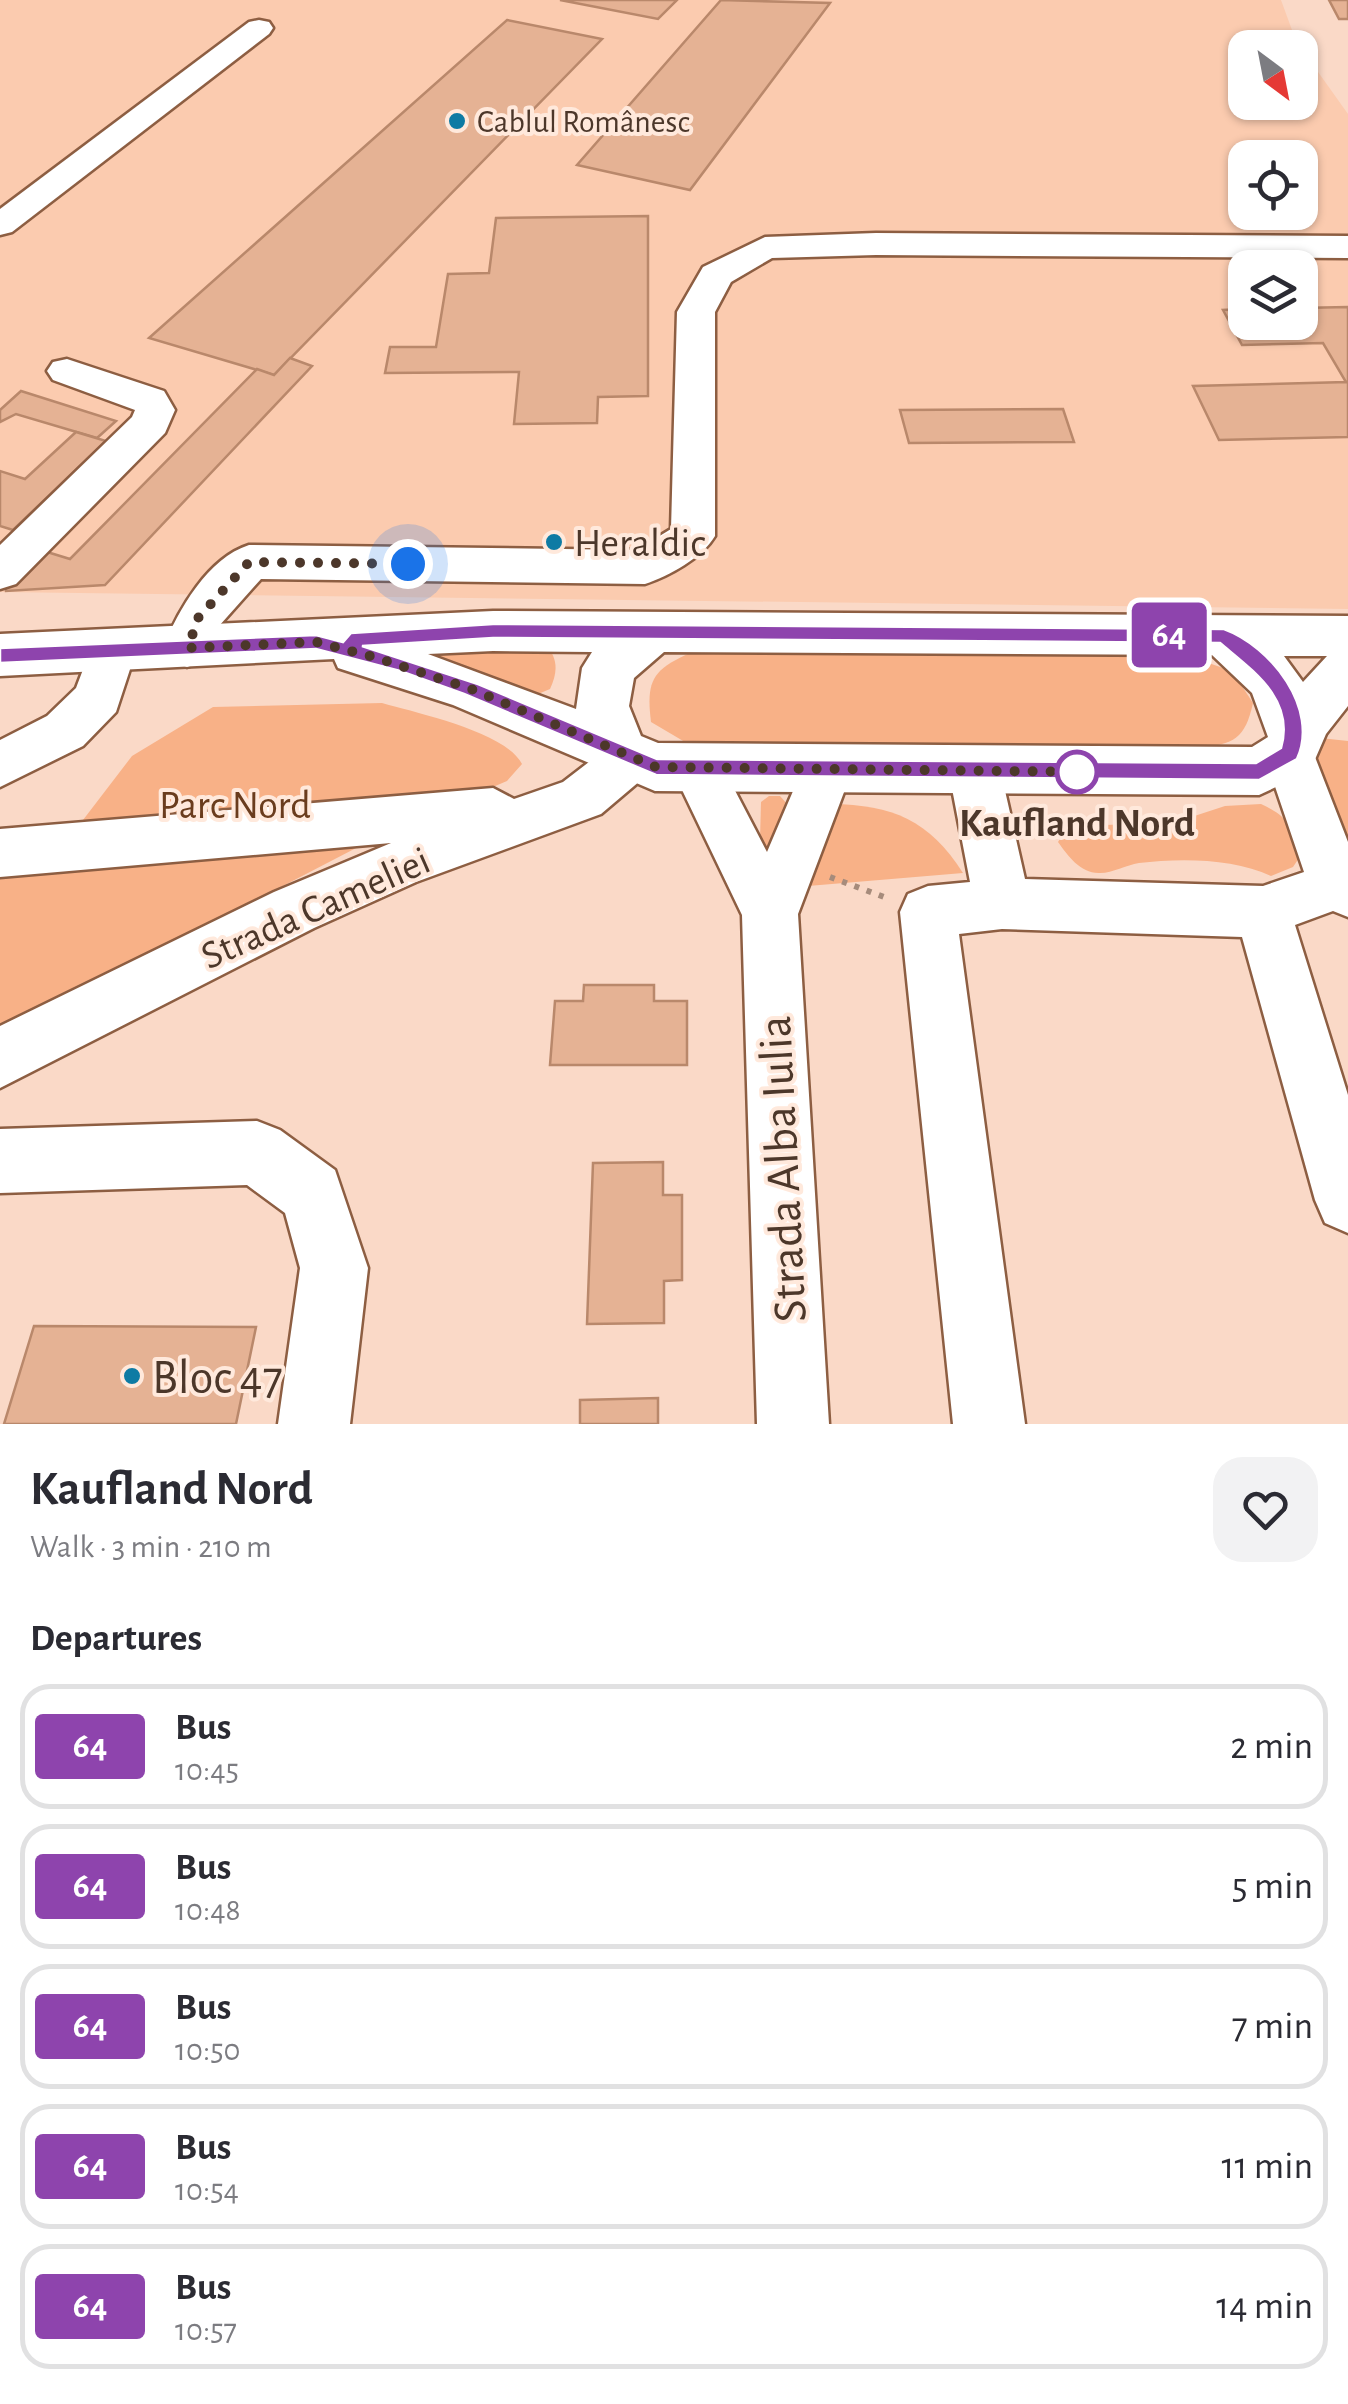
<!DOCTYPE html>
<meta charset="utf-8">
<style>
:root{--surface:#fff;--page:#f2f2f3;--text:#2b2b33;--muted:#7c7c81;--line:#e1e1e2}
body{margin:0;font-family:"Alegreya Sans",sans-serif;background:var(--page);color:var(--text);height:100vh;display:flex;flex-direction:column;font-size:38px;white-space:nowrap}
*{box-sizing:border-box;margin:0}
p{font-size:32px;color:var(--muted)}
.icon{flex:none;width:55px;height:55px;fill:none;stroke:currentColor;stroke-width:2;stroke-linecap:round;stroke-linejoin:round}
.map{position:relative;height:1424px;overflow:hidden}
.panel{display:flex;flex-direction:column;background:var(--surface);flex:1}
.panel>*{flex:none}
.badge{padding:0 20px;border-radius:8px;font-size:35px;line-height:65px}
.needle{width:65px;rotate:148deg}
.buttons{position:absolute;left:1228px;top:30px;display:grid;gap:20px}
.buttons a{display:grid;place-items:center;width:90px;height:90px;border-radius:20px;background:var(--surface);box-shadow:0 2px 8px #0004;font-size:50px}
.you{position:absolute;width:50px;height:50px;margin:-25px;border:8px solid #fff;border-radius:50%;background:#1a73e8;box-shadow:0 0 0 15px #1a73e833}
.map>.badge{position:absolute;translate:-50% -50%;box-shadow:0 0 0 5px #fff}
h2{padding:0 30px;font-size:38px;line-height:90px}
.round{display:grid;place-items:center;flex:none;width:105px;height:105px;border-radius:30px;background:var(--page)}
.headline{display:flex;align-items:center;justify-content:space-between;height:170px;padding:0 30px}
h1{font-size:48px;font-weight:700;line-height:75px}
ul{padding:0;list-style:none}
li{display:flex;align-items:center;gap:30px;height:125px;margin:0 20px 15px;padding:0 10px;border:5px solid var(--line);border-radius:30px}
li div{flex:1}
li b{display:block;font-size:38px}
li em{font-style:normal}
li .badge{min-width:110px;font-weight:700;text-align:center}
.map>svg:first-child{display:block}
.built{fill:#fbcbaf;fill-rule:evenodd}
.green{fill:#f8b187}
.building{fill:#e5b294;stroke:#b9886b;stroke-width:2.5}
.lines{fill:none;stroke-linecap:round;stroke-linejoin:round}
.minor-casing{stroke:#8d5e42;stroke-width:5}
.major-casing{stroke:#8d5e42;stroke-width:5}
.path{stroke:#a68b7b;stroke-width:6;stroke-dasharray:5 8;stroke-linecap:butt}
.minor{fill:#fff;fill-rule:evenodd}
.major{fill:#fff;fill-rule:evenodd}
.line{fill:#8e44ad;stroke:#fff;stroke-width:2.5;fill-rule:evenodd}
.walk{stroke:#4c372a;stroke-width:10;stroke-dasharray:0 18}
.poi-dot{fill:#0e7ba4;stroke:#ffe9dc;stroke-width:4}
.stop-dot{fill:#fff;stroke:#8e44ad;stroke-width:5}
.labels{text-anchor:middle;stroke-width:8;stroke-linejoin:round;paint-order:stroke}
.far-poi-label{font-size:32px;fill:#4c372a;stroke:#ffe9dc;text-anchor:start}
.poi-label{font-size:40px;fill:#4c372a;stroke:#ffe9dc;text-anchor:start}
.park-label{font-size:40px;fill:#6a3c1d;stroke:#ffe9dc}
.stop-label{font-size:40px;font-weight:bold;fill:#4c372a;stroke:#ffe9dc}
.street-label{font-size:40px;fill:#4c372a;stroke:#ffe9dc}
.near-street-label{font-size:48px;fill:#4c372a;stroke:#ffe9dc}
.near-poi-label{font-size:48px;fill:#4c372a;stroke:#ffe9dc;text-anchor:start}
</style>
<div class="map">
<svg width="1348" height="1424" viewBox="0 0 1348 1424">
<rect width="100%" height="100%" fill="#fad9c7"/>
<path class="built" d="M0,0H1281L1296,41L1348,114V609L0,592ZM1245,48H1300V102H1245ZM1245,158H1300V212H1245ZM1245,268H1300V322H1245Z"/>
<g class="green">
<path d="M546,644C558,660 558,671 550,689L538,694L409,647Z"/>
<path d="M690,653L1188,656L1232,671L1253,703C1245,739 1234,744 1199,748L690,745L651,722C646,681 652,670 690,653Z"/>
<path d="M382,703C417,713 506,732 522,764L507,781L385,833L0,1033V841L83,820L132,756L213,707Z"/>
<polygon points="1311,737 1348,741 1348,880 1337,869"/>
<polygon points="769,796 780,796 788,805 768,878 760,840 761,802"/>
<path d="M831,804C893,805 929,820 963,873L808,886Z"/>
<path d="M1261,804C1285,815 1295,827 1303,852L1293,867L1271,876C1234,858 1179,858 1139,863C1126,865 1113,873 1100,873C1081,874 1068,856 1058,842L1068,826L1173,823L1225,806Z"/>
</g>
<g class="building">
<polygon points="560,0 677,0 658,19"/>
<polygon points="721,0 830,3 690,190 577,165"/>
<polygon points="1329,0 1348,0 1348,19 1339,19"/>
<polygon points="507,20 602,39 274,375 149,338"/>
<polygon points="648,216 648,396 598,397 597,423 514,424 519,372 385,373 390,347 436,347 448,274 489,273 496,218"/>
<polygon points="1348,307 1348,437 1219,440 1193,386 1346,382 1323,343 1242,345 1223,310 1245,309 1245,322 1300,322 1300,308"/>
<polygon points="290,358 312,366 105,585 6,591 5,578 34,548 70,559 257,369 274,375"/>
<polygon points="21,391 116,421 97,438 16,414 0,422 0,410"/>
<polygon points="1063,409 1074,442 909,443 900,410"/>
<polygon points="76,432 106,441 13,530 0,526 0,471 25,479"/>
<polygon points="584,985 654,985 654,1001 687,1001 687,1065 550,1065 555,1001 583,1001"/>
<polygon points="663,1162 663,1195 682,1195 682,1280 664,1281 664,1323 587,1324 593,1163"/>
<polygon points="34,1326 256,1327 236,1424 4,1424"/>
<polygon points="658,1398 658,1424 580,1424 580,1400"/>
</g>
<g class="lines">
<defs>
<g id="minor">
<polygon points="259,20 269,22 273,28 269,34 12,232 0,235 0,209 249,22"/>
<path d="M876,233L1348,236V258L876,255L772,258L731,282L715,312V536C702,558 669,576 645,584L261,579L219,626L204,661L187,667L170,661L163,648C178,610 208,558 249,545L637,550L671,529L677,312L703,267L765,237Z"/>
<polygon points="67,359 164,391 175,410 165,433 16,584 0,589 0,545 132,417 135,410 53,380 47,371 53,362"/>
<polygon points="112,632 129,638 136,651 116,712 83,746 0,787 0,740 47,716 76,688 95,638"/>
<polygon points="1290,733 1308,739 1348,842 1348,917 1333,911 1295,925 1348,1095 1348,1233 1325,1223 1315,1200 1242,937 1002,929 959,934 1025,1424 953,1424 900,912 908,894 928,886 970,882 949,773 957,758 975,751 993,758 1001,773 1025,879 1263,886 1304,872 1264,754 1272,739"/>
<polygon points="629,739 647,745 655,760 647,775 601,814 416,882 314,928 0,1088 0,1026 274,892 391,843 0,877 0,829 493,788 514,799 563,782 611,745"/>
<polygon points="698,747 716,754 767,852 808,756 826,749 844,756 852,771 798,914 829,1424 757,1424 742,915 672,769 680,754"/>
<polygon points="257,1121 280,1130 335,1170 368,1268 350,1424 278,1424 300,1268 285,1213 247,1185 0,1193 0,1129"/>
</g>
<path id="major" d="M493,611L1348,616V706L1326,734L1310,771L1259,795L655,791L453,705L338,668L334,659L0,676V634ZM493,651L592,652L582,668L576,709L428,654ZM664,652L1212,655L1252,693L1268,737L1252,747L658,743L641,736L629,706L634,678ZM1284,656H1327L1303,682Z"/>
</defs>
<use href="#minor" class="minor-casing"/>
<use href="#major" class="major-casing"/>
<polyline class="path" points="830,877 884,897"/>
<use href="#minor" class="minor"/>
<use href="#major" class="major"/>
</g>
<path class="line" d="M493,624L1224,629C1271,646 1320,709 1297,759L1259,780L656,775L464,694L400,671L316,649L0,663V648L316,635L343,642L351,633ZM493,638L1220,643C1253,671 1295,699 1281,748L1256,763L657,759L478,684L362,646Z"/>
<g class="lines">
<polyline class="walk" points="408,564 249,562 198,618 188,648 316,642 374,657 471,689 656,767 1087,772 1077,772"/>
</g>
<g class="poi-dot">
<circle cx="457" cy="121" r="10"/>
<circle cx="554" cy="542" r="10"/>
<circle cx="132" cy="1376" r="10"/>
</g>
<circle class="stop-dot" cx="1077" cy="772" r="20"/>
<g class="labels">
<g class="far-poi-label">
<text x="477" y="132">Cablul Românesc</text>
</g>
<g class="poi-label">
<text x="574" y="556">Heraldic</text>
</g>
<g class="park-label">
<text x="235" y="818">Parc Nord</text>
</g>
<g class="stop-label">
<text x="1077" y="836">Kaufland Nord</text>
</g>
<g class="street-label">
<text transform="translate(315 907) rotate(-24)" y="14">Strada Cameliei</text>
</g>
<g class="near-street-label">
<text transform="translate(781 1169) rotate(-93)" y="17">Strada Alba Iulia</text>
</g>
<g class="near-poi-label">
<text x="152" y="1393">Bloc 47</text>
</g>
</g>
</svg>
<div class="buttons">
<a><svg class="needle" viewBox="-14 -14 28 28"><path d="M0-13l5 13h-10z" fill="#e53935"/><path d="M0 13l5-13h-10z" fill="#7c7c81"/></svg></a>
<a><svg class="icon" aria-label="locate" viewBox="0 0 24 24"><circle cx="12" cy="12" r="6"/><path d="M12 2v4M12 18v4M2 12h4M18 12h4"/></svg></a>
<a><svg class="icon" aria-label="layers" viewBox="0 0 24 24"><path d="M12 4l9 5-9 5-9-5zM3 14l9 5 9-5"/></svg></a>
</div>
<div class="you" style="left:408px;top:564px"></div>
<b class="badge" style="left:1169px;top:635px;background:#8e44ad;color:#fff">64</b>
</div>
<section class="panel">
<div class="headline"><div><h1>Kaufland Nord</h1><p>Walk · 3 min · 210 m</p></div><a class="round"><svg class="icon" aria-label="heart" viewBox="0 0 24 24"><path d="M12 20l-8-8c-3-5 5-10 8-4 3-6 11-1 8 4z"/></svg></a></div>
<h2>Departures</h2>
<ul>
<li><span class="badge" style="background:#8e44ad;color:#fff">64</span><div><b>Bus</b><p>10:45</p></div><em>2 min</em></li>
<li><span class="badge" style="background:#8e44ad;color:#fff">64</span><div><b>Bus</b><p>10:48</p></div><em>5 min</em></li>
<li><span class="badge" style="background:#8e44ad;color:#fff">64</span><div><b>Bus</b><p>10:50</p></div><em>7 min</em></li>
<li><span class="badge" style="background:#8e44ad;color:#fff">64</span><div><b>Bus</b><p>10:54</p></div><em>11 min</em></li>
<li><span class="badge" style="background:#8e44ad;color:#fff">64</span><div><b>Bus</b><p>10:57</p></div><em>14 min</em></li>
</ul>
</section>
